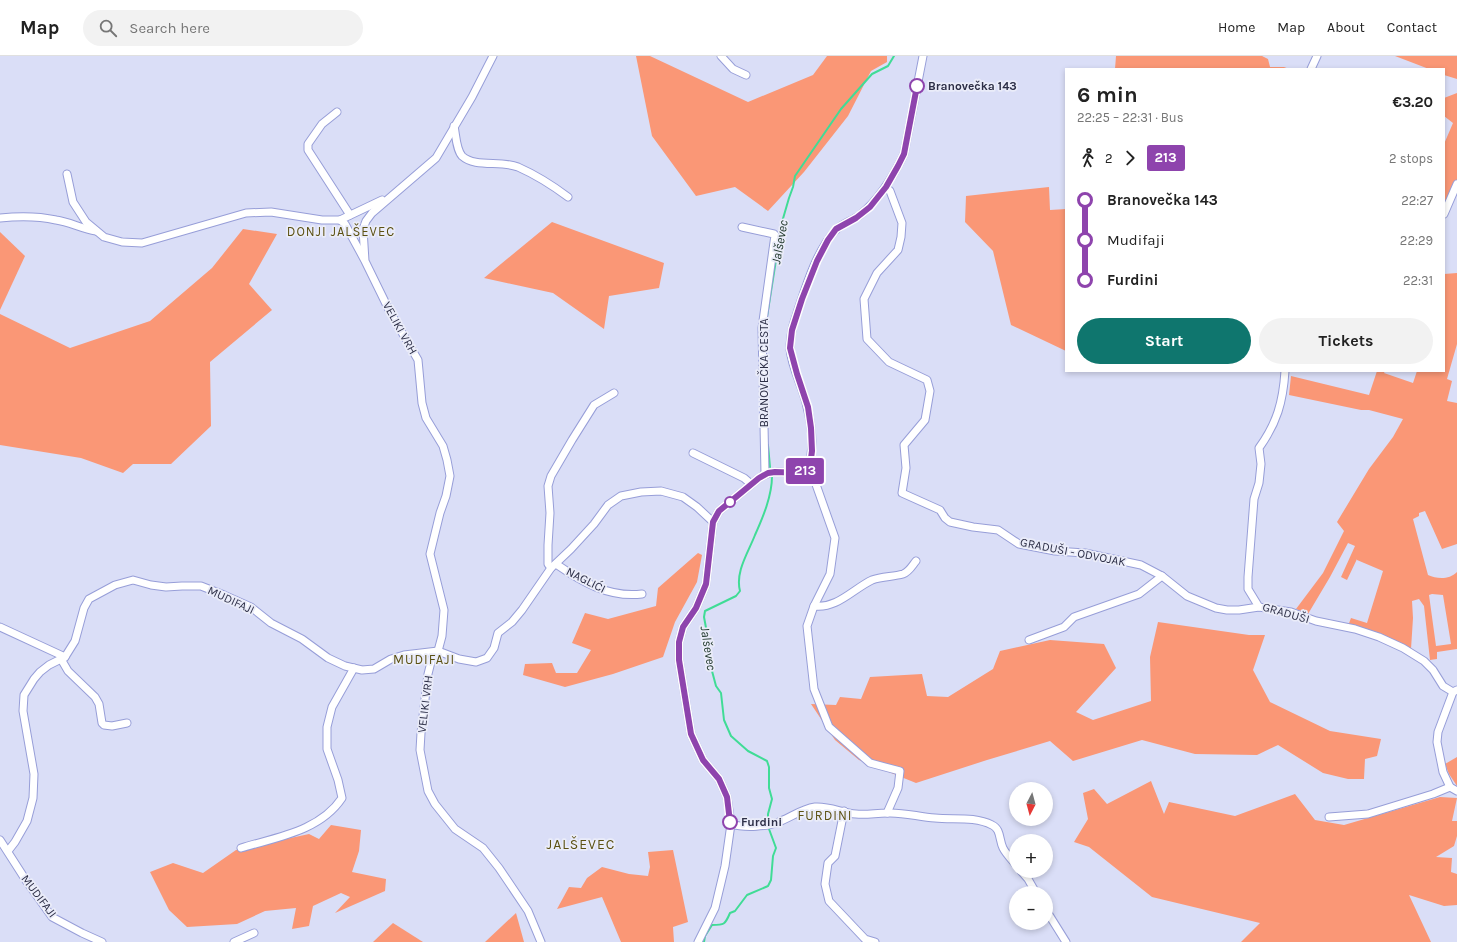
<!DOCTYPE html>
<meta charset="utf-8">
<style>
:root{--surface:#fff;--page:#f2f2f2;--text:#222;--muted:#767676;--line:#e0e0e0;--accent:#0f766e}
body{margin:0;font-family:Karla,sans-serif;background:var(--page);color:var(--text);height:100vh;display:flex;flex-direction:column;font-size:15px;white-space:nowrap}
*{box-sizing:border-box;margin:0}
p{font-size:13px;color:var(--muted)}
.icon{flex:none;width:22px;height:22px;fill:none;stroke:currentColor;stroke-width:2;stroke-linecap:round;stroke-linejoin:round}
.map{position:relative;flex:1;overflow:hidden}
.drawer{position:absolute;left:1065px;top:12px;width:380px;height:304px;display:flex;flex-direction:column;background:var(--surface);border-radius:0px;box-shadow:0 2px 6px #0003}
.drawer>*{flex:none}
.badge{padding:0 8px;border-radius:3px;font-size:14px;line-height:26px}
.needle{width:26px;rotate:186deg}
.controls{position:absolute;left:1009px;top:726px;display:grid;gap:8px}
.controls a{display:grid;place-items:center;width:44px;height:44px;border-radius:50%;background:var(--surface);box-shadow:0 2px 6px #0003;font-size:20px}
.map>.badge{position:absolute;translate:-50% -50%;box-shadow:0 0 0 2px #fff}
.legs{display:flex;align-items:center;gap:6px;height:44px;padding:0 12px;font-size:13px}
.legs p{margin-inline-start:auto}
.summary{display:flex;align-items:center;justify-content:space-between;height:68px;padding:0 12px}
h1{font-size:22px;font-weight:700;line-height:30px}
.action{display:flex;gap:8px;margin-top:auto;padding:8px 12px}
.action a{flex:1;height:46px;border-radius:24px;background:var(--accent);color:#fff;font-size:16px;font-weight:700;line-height:46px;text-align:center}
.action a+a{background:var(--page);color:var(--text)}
ul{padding:0 12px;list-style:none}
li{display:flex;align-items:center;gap:14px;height:40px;font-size:15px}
li i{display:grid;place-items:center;width:6px;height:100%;margin:0 5px;background:currentColor}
li i::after{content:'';width:10px;height:10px;margin:-5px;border:3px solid;border-radius:50%;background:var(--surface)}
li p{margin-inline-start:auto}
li:first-child i{background:linear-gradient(#0000 50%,currentColor 0)}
li:last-child i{background:linear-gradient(currentColor 50%,#0000 0)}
header{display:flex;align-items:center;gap:24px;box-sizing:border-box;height:56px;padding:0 20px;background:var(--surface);border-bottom:1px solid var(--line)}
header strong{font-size:19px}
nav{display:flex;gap:22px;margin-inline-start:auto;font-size:14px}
.search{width:280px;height:36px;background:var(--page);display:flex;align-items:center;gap:10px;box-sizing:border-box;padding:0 14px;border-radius:22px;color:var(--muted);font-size:15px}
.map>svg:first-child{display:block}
.green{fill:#fa9776;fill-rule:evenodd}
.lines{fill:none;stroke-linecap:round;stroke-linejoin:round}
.stream{stroke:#40dc96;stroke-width:2}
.minor-casing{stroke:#979ed8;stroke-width:9}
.minor{stroke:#fff;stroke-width:7}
.line-1-casing{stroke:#fff;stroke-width:9}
.line-1{stroke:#8e44ad;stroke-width:6}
.stop-1-dot{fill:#fff;stroke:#8e44ad;stroke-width:2}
.labels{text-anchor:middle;stroke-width:3.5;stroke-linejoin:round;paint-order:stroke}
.stop-label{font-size:12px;font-weight:bold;fill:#2d2f47;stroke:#eaecf9;text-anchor:start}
.street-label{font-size:12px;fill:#2d2f47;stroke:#eaecf9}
.neighbourhood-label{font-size:13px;letter-spacing:1px;fill:#5c5113;stroke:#eaecf9}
.water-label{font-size:13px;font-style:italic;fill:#1c3427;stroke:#eaecf9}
.quarter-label{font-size:14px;letter-spacing:1px;fill:#5c5113;stroke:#eaecf9}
</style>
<header>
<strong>Map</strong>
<div class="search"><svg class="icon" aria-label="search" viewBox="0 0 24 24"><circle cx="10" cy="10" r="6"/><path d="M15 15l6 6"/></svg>Search here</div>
<nav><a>Home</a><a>Map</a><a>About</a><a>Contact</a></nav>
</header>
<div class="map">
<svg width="1457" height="886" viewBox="0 0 1457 886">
<rect width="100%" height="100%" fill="#dadef7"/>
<g class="green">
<polygon points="636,0 650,0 748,46 813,19 827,0 887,0 887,6 871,15 848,60 804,116 768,155 735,131 696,140 652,80"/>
<polygon points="1116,0 1262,0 1268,3 1270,11 1284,11 1289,13 1115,13"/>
<polygon points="1395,0 1457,0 1457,23 1444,19 1444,13 1429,13"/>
<polygon points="1457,37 1457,137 1444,162 1444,88 1453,67 1444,60 1444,42"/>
<polygon points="1049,131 1050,154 1066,153 1066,295 1011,269 993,195 965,166 966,140"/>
<polygon points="552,166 664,207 659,232 609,240 604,273 553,237 484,222"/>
<polygon points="243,173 277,178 249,228 272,254 210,306 211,370 171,408 133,408 123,417 81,402 0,389 0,258 70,292 150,265 212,212"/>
<polygon points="0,176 25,200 0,254"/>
<path d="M1457,217V288L1447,323L1452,325L1447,345L1457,347V488L1442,493L1425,455L1419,457V460L1413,463L1428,519C1437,523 1449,524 1457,516V593L1437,596V603L1430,604L1424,550L1419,543L1412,545L1413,562L1411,593L1365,574L1348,570L1351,562L1367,567L1383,515L1357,504V503L1347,524L1341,521L1355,490L1348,487L1330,521L1308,558L1296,553L1323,517L1344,475L1337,466L1369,413L1393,381L1403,363L1369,354H1361L1289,339L1291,320L1369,339L1377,315H1385L1384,317L1413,327L1417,315H1444V218ZM1432,538L1443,539L1451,588L1436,590L1429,539Z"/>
<polygon points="698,497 702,499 697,526 675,566 663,601 613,618 565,631 523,619 525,608 552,607 556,617 577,617 591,594 572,587 585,557 608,563 656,550 658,532"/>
<polygon points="1158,566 1249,579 1265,579 1253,614 1270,646 1330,675 1381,683 1377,700 1365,703 1364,723 1348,723 1323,717 1278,689 1257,699 1195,698 1142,684 1073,705 1050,685 987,704 916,727 859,704 835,684 811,648 836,649 840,641 861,643 870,621 922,618 927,640 948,641 993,613 1000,595 1050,584 1104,588 1116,612 1076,656 1093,664 1151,645 1150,601"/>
<polygon points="1457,701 1457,730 1449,718 1445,708"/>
<polygon points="1151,725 1164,758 1169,746 1235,760 1295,738 1315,764 1344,769 1440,741 1457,742 1452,765 1457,765 1457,780 1454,790 1436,801 1452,802 1451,816 1457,818 1457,849 1444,850 1409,839 1431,886 1241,886 1260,867 1152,841 1089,791 1074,786 1088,763 1083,737 1094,733 1107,748"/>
<polygon points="331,769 361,774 359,795 352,816 386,823 385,835 335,857 350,841 341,837 313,850 309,870 292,873 296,852 265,855 237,868 187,871 169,854 150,816 173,807 203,817 236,794 309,778 319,783"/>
<polygon points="673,794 688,866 673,871 674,886 621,886 602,841 557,853 569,831 581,832 587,822 602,811 629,818 648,820 650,811 648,796"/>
<polygon points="516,857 524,886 485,886"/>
<polygon points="393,867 423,886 373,886"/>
</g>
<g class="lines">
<g class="stream">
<polyline points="766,300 766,267 782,166 789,142 793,131 795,120 841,53 872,18 888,10 894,0"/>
<polyline points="768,389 770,411"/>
<path d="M768,767V758L772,743L769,732V711L767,705L748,695L731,680L724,664L721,637L716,630L708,600L709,588L704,561L705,555L736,540L740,535C735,516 748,497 755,479C763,461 772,440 772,420"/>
<path d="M704,886L705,880L712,869C724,869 725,869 730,857L735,855L747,839L768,830L771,824L773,800L776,792L769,773"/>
</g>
<defs>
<g id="minor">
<polyline points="493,0 472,41 436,102 372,157 366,165 363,173 365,205 389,254 418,304 422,347 426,362 443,390 447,404 450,420 446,440 440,457 430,498 444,554 442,580 438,595 432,602 428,618 421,677 420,694 428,735 435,748 455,773 483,792 499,812 528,855 541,886"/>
<polyline points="721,0 733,13 746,19"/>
<polyline points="1311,13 1317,0"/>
<polyline points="337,56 322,68 308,88 308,94 350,159"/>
<path d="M454,70C456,79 456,93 462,100C475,112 501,104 518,111C536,119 552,129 568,141"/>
<polyline points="67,118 73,146 86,166 104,181 122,186 142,187 246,157 271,156 322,164 340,164 382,144"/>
<polyline points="886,131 890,135 902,167 901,181 898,194 877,217 864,243 867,283 889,306 927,324 930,335 925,364 904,389 906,412 902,437 940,454 945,462 950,466 973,471 998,474 1019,488 1055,495 1085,497 1141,509 1162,520 1187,540 1216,552 1227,554 1239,554 1259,551"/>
<polyline points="1444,158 1457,128"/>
<path d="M0,162C19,160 38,160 56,164C70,166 82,173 96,175"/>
<polyline points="340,164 345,168 364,203"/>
<polyline points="742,171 774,178 775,179 762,272 765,418"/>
<path d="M1285,315C1283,346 1277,367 1259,392L1261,408L1259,427L1254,443L1248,521V533L1259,551L1291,556L1316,565L1355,573L1379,581L1403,592L1424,605L1433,614L1443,630L1453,636"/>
<polyline points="693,397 744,422 751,428"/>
<polyline points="808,414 813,420 835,482 830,518 814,550 807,570 814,633 829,671 870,707 900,715 898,732 887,757"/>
<path d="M556,508C582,526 609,542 642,538"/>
<polyline points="551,512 548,508 548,489 550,457 548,430 551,420 572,384 594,349 614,337"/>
<path d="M814,550C837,553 853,533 872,524C882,520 893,521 903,518C909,516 912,510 916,505"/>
<polyline points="0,571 65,601"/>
<polyline points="1029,584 1064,571 1074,561 1139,538 1162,520"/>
<polyline points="61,603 68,615 95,641 99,648 102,667 104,669 112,670 127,667"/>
<polyline points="1457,634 1453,636 1438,676 1437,686 1443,716 1450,731 1457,735"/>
<polyline points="844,755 835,800 828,807 825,828 829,845 865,883 875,886"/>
<polyline points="1329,761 1368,758 1433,738 1450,731"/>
<path d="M731,768C744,772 769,771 781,765C793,760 802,753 815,751C830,750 842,757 856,758C867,759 876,757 887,757C903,756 919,761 935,762C953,764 974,760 992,769C1001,773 999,784 1003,792C1006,798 1012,804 1016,809"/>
<polyline points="0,784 27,826 52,861 82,877 102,886"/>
<path d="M241,792C277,781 320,775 342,742L338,724L327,693V671L332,651L354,612"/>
<polyline points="8,795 15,786 27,765 33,742 34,718 23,655 24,639 34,623 40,616 49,609 65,601 75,585 84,552 89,543 115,529 133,524 151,529 166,531 182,530 201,530 224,539 251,551 271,567 302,583 328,602 345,610 362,614 374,613 391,603 404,599 438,595 459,603 476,606 487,602 494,592 498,577 512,566 522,554 551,512 571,493 594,468 608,449 621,440 641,436 661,435 683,441 697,451 713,466"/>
<polyline points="1021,815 1028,823 1036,837"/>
<polyline points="1046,854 1066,886"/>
<polyline points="234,886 254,877"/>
<path d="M698,886L715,852L725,810L731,768L727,741L719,723L703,704L691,678L679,604V586L683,571L696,552L706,528L713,466L719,455L759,422C764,419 770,416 776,416C786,415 800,421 808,413C811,410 811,403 811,399C813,383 811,366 807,351C803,331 792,313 790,293C790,287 791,280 792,274C793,268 796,261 798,254C806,230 817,194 835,175C841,168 852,165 860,159C880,143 893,121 904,98L923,0"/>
</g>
</defs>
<use href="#minor" class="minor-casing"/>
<use href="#minor" class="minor"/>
</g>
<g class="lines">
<defs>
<polyline id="line-1" points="730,766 727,741 719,723 703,704 691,678 679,604 679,586 683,571 696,552 706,528 713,466 719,455 759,422 768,417 775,416 802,417 808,414 810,410 812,395 811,372 808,351 797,318 790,292 792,274 802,243 817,205 828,184 836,173 856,162 870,151 886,131 898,110 904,98 917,30"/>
</defs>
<use href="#line-1" class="line-1-casing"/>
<use href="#line-1" class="line-1"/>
</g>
<g class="stop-1-dot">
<circle cx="917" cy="30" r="7"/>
<circle cx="730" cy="446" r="5"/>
<circle cx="730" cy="766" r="7"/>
</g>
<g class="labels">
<g class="stop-label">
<text x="928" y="34">Branovečka 143</text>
<text x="741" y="770">Furdini</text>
</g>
<g class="street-label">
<text transform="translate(400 272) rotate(61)" y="4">VELIKI VRH</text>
<text transform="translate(764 317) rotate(-90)" y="4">BRANOVEČKA CESTA</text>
<text transform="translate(1073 496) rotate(11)" y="4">GRADUŠI - ODVOJAK</text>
<text transform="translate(586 524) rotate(27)" y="4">NAGLIĆI</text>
<text transform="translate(231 544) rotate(25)" y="4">MUDIFAJI</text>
<text transform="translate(1286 557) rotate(16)" y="4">GRADUŠI</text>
<text transform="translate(425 648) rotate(-83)" y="4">VELIKI VRH</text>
<text transform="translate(39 840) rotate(53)" y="4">MUDIFAJI</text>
</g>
<g class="neighbourhood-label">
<text x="341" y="180">DONJI JALŠEVEC</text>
<text x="424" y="608">MUDIFAJI</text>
<text x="825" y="764">FURDINI</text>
</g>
<g class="water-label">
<text transform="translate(779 186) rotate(-80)" y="5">Jalševec</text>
<text transform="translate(709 592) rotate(81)" y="5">Jalševec</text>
</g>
<g class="quarter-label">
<text x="581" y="793">JALŠEVEC</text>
</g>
</g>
</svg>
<div class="controls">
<a><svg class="needle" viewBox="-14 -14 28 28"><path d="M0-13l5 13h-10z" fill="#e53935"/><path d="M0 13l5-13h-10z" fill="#767676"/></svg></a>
<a>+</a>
<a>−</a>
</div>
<b class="badge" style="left:805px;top:415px;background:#8e44ad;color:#fff">213</b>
<section class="drawer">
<div class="summary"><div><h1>6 min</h1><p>22:25 – 22:31 · Bus</p></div><b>€3.20</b></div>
<div class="legs"><svg class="icon" aria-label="walk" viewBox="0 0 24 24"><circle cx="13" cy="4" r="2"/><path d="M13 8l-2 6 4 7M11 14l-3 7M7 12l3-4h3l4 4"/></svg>2<svg class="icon" aria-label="forward" viewBox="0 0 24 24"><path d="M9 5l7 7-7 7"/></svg><b class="badge" style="background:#8e44ad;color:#fff">213</b><p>2 stops</p></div>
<ul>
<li><i style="color:#8e44ad"></i><b>Branovečka 143</b><p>22:27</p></li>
<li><i style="color:#8e44ad"></i><span>Mudifaji</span><p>22:29</p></li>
<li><i style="color:#8e44ad"></i><b>Furdini</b><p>22:31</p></li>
</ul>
<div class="action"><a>Start</a><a>Tickets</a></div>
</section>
</div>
